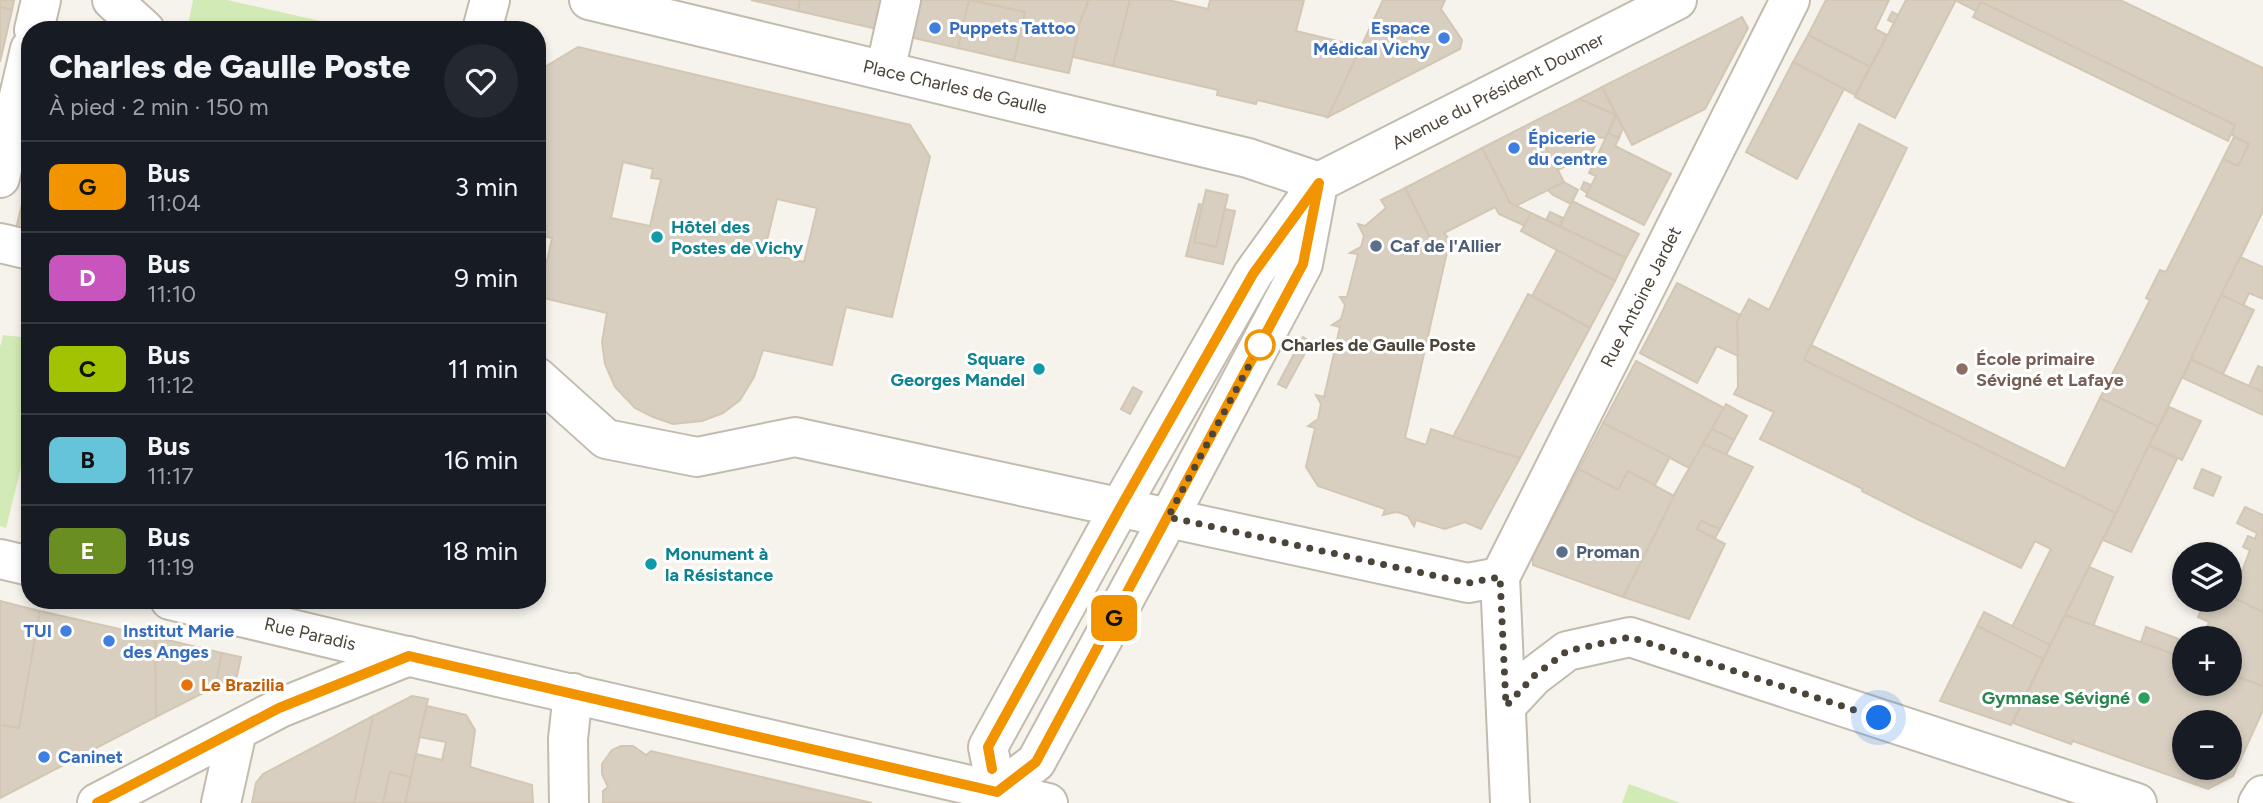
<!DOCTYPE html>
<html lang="fr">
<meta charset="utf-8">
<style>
:root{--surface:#171b24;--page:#242831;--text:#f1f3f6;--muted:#9ea1a6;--line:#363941}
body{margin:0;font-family:Figtree,sans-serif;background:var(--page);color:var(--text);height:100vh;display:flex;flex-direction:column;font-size:26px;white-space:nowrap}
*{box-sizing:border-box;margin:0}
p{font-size:23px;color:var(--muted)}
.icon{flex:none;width:38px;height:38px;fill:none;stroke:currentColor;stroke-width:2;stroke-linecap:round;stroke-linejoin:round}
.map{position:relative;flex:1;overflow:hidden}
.sheet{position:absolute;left:21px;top:21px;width:525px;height:588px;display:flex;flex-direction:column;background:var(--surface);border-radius:28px;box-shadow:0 4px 10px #0003}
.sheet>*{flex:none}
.badge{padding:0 14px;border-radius:10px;font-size:24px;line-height:46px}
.controls{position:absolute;left:2172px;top:542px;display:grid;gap:14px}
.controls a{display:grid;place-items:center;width:70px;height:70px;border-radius:50%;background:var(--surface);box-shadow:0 4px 10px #0003;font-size:35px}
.you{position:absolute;width:35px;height:35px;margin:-18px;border:5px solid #fff;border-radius:50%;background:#1a73e8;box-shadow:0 0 0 10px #1a73e833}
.map>.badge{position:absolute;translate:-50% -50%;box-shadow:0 0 0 4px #fff}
.round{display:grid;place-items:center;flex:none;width:74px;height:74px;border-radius:37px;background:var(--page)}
.head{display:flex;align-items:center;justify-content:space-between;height:119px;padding:0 28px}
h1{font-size:33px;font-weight:800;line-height:52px}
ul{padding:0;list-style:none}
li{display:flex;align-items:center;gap:21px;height:91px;padding:0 28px;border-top:2px solid var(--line)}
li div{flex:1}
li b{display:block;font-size:26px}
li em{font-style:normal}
li .badge{min-width:77px;font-weight:700;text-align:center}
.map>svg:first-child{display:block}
.green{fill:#d2eab5}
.building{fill:#d8cfc1;stroke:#d3c7b4;stroke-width:2;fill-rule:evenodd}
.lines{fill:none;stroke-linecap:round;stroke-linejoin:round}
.minor-casing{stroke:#c2bbae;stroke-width:42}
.minor{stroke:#fff;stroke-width:38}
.line-casing{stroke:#fff;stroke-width:16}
.line{stroke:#f29400;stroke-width:10}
.walk{stroke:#4b4439;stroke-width:7;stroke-dasharray:0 12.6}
.shop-dot{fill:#3f7fe0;stroke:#fff;stroke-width:2.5}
.culture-dot{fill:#0f9aa8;stroke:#fff;stroke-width:2.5}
.service-dot{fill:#5c6f8a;stroke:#fff;stroke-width:2.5}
.stop-dot{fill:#fff;stroke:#f29400;stroke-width:3.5}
.education-dot{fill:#8d6e63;stroke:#fff;stroke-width:2.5}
.food-dot{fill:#e8710a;stroke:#fff;stroke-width:2.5}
.leisure-dot{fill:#2e9e5b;stroke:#fff;stroke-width:2.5}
.labels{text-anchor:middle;stroke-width:6;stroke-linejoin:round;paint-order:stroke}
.shop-label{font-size:18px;font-weight:bold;fill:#366cbe;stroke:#fff;text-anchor:start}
.street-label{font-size:18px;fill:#4b4439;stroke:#fff}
.culture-label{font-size:18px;font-weight:bold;fill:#0d838f;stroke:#fff;text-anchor:start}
.service-label{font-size:18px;font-weight:bold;fill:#4e5e75;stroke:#fff;text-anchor:start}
.stop-label{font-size:18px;font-weight:bold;fill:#4b4439;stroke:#fff;text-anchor:start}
.education-label{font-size:18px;font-weight:bold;fill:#785e54;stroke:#fff;text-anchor:start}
.food-label{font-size:18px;font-weight:bold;fill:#c56008;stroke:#fff;text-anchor:start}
.leisure-label{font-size:18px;font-weight:bold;fill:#27864d;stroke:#fff;text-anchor:end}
</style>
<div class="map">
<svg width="2263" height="803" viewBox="0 0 2263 803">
<rect width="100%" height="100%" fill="#f6f3ec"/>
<g class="green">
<polygon points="193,0 227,0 360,30 187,30"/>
<polygon points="3,335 30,338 30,431 6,528 0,526 0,347"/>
<polygon points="1629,784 1680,803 1622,803"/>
</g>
<g class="building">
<polygon points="0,0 14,0 12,10 0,7"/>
<polygon points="751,0 800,0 798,11"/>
<polygon points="800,0 884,0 877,29 798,11"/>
<polygon points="913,0 969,0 958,48 905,36"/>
<polygon points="969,0 1025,12 1014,61 958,48"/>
<polygon points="974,0 1089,0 1080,22 1069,73 1014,61 1025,12"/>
<polygon points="1089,0 1130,0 1113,66 1073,57 1080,22"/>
<polygon points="1130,0 1168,0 1208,9 1210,0 1304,0 1296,31 1362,47 1328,117 1257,100 1256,104 1217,95 1218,90 1113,66"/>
<polygon points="1383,0 1445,0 1441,9 1462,40 1460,49 1328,117"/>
<polygon points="1826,0 1889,0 1875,29 1887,35 1870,67 1808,35"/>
<polygon points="1906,0 1956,0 1895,118 1855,97"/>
<polygon points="1955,0 2120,0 2263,68 2263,211 2158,427 2100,398 2150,300 2146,298 2160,270 2166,272 2223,159 2238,166 2249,144 2231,134 2235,125 1981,2 1976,11"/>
<polygon points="1981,2 2235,125 2228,141 1973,17"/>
<polygon points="0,7 12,10 0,62"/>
<polygon points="1892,12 1898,15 1894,23 1888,20"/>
<polygon points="1742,17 1748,28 1705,109 1632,145 1602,87"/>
<polygon points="1808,35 1870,67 1855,95 1793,62"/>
<path d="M578,47L910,125L930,157L892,317L846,307L832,365L763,350L754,377L740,400L723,413L702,421L673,424L653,417L635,408L615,387L605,364L602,342L607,313L539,297L552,238L537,235V100L545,67ZM623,162L653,169L651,178L661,179L650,226L611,218ZM777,199L817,208L804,262L764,253Z"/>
<polygon points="1793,62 1844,89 1797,179 1746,152"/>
<polygon points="1602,87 1616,115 1579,99"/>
<polygon points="1579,99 1616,115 1605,138 1594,137 1597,142 1591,154 1558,170 1533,122"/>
<polygon points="1616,115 1623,128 1619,138 1608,133"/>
<polygon points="1533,122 1564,182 1516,206 1510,203 1482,148"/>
<polygon points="1859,124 1907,148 1804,360 2116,513 2050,645 2012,627 2051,549 2035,541 2021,568 1917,519 1862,491 1863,489 1760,439 1774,412 1734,394 1738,387 1737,321 1749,299 1769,310"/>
<polygon points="1608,133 1619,138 1615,146 1671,174 1644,225 1586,196 1596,176 1589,173"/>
<polygon points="2234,137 2249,144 2238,166 2223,159"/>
<polygon points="1482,148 1510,203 1531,213 1525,226 1499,214 1495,207 1444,233 1453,243 1447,252 1433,244 1405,188"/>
<polygon points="30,171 30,236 15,233"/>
<polygon points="1564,182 1578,190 1571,204 1553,195 1548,190"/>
<polygon points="1584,182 1591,185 1587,193 1581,189"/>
<polygon points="1405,188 1433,244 1447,252 1405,438 1426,445 1431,429 1520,458 1481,529 1465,522 1445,529 1416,520 1414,526 1408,516 1401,513 1395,512 1383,515 1385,509 1318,486 1306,467 1315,428 1308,426 1318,419 1321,404 1316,395 1324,397 1340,327 1332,325 1341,319 1345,305 1340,297 1347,297 1358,254 1350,253 1361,247 1364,236 1358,224 1365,226 1386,208 1381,200"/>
<polygon points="1206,190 1228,195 1216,247 1194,242"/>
<polygon points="1572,201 1639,234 1626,258 1560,226"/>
<polygon points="1199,204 1202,205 1194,242 1216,247 1225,209 1235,211 1223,264 1186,256"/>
<polygon points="1550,212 1563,218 1560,226 1546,220"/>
<polygon points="1531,213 1626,258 1615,281 1521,231"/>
<polygon points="1557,250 1615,281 1590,328 1532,296"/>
<polygon points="2240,257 2263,267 2263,299 2249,293 2243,306 2221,295"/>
<polygon points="1677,283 1740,315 1737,321 1738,356 1717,346 1697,383 1640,353"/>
<polygon points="1528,294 1590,328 1520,458 1453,437"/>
<polygon points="2221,295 2254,310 2223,374 2191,359"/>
<polygon points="1303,337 1311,342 1286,388 1278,384"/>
<polygon points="1811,345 2065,469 2100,398 2158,427 2116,513 1804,360"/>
<polygon points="2191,360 2263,392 2263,415 2183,378"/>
<polygon points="1636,361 1724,408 1689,468 1603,423"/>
<polygon points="2258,366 2263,368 2263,392 2249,386"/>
<polygon points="1133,387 1142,392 1130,414 1121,409"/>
<polygon points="1726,404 1747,416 1734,440 1712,429"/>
<polygon points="2169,407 2201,421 2182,460 2149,445"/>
<polygon points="1603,423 1670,457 1655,485 1628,471 1618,490 1579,469"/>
<polygon points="1712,429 1734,440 1726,455 1703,444"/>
<polygon points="1703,444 1753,467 1720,529 1701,521 1697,529 1725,544 1689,619 1623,597 1665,515 1663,514"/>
<polygon points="2149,445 2177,459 2131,552 2103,540"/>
<polygon points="1579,469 1618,490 1628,471 1674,496 1623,597 1533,565 1533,556"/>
<polygon points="2202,469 2221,477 2213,496 2194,488"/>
<polygon points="2245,507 2263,515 2263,612 2232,598 2250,550 2243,547 2248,536 2255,539 2257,533 2237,523"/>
<polygon points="1701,521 1720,529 1715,538 1697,529"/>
<polygon points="2089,567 2113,577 2093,626 2065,615"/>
<polygon points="2230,596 2263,612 2263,686 2230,674 2230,639 2202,639 2209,622 2198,617 2206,600 2230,600"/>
<polygon points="0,601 40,611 19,728 0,725"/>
<polygon points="40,611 155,637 156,717 0,798 0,725 19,728"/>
<polygon points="1984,612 2050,645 2043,659 1977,626"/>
<path d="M2065,615L2184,658V684H2230V674L2263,686V710L2233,776L2208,789L2073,741L2071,744L2013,723ZM2184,723H2230V768H2184Z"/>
<polygon points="1977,626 2043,659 2011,725 1940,701"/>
<polygon points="2146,627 2184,641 2184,658 2141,642"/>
<polygon points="155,637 222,653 215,687 156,717"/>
<polygon points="222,653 241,657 237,676 215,687"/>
<polygon points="412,696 428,699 411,777 390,772 383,803 354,803 373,716"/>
<polygon points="427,706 466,715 475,730 470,767 532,785 533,803 405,803 416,754 442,760 446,742 419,737"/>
<polygon points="373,716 354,803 252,803 256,783 263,774"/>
<polygon points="621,746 633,746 646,755 651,751 872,803 603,803 603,791 608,787 602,774 602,764 612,750"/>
<polygon points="390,772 411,777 405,803 383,803"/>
</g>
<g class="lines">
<defs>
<g id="minor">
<polyline points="112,0 145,30"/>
<polyline points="589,0 1248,158 1319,182"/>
<polyline points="34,30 41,0"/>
<polyline points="482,30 490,0"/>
<polyline points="885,71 901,0"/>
<polyline points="0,178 30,49"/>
<polyline points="0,243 30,250"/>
<polyline points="537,377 606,439 697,457 795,437 1468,583 1500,577"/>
<polyline points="0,559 30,566"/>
<polyline points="170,600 354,644 1048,803"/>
<polyline points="1506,706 1534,676 1567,651 1630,637 2137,803"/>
<polyline points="997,792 1036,762 1169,517 1303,264 1316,195"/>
<polyline points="97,803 280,708 409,656"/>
<polyline points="221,803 237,731"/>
<polyline points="569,803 568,739 573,693"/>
<polyline points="996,803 997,792 988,747 1120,507 1253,274 1319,182 1677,0"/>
<polyline points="1510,803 1500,577 1790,0"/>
<polyline points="2258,803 2263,795"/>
</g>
</defs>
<use href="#minor" class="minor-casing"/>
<use href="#minor" class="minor"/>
</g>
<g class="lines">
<defs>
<polyline id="line" points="97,803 279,708 409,656 997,792 1036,762 1303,264 1319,183 1253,274 1120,508 988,747 992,769"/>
</defs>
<use href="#line" class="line-casing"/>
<use href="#line" class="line"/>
<polyline class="walk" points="1260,345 1168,517 1468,583 1500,577 1506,706 1534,676 1567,651 1630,637 1879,718"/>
</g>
<g class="shop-dot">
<circle cx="935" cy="28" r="7"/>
<circle cx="1444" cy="38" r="7"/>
<circle cx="1514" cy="148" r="7"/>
<circle cx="66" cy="631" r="7"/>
<circle cx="109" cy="641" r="7"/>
<circle cx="44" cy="757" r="7"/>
</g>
<g class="culture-dot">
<circle cx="657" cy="237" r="7"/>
<circle cx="1039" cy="369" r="7"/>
<circle cx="651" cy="564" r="7"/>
</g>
<g class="service-dot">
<circle cx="1376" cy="246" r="7"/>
<circle cx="1562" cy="552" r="7"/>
</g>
<circle class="stop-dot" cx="1260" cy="345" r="14"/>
<circle class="education-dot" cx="1962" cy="369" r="7"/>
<circle class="food-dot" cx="187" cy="685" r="7"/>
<circle class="leisure-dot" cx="2144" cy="698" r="7"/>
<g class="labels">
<g class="shop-label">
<text x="949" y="34">Puppets Tattoo</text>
<text x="1430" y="34" text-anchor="end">Espace<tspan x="1430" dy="21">Médical Vichy</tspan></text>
<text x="1528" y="144">Épicerie<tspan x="1528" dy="21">du centre</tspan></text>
<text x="52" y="637" text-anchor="end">TUI</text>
<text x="123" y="637">Institut Marie<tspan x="123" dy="21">des Anges</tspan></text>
<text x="58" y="763">Caninet</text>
</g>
<g class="street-label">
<text transform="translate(955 87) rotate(13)" y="6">Place Charles de Gaulle</text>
<text transform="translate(1498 91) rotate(-27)" y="6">Avenue du Président Doumer</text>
<text transform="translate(1641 297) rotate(-63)" y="6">Rue Antoine Jardet</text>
<text transform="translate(310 634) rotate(13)" y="6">Rue Paradis</text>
</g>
<g class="culture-label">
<text x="671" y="233">Hôtel des<tspan x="671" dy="21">Postes de Vichy</tspan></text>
<text x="1025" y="365" text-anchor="end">Square<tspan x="1025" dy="21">Georges Mandel</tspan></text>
<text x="665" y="560">Monument à<tspan x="665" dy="21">la Résistance</tspan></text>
</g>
<g class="service-label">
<text x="1390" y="252">Caf de l'Allier</text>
<text x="1576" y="558">Proman</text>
</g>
<g class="stop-label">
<text x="1281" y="351">Charles de Gaulle Poste</text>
</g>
<g class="education-label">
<text x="1976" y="365">École primaire<tspan x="1976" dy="21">Sévigné et Lafaye</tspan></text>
</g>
<g class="food-label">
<text x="201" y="691">Le Brazilia</text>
</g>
<g class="leisure-label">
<text x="2130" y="704">Gymnase Sévigné</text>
</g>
</g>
</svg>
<div class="controls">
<a><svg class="icon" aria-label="layers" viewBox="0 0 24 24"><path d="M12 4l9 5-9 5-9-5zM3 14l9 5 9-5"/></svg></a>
<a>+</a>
<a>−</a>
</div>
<div class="you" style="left:1879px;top:718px"></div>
<b class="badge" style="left:1114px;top:618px;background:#f29400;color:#111">G</b>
<section class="sheet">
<div class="head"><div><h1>Charles de Gaulle Poste</h1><p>À pied · 2 min · 150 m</p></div><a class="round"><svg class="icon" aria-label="heart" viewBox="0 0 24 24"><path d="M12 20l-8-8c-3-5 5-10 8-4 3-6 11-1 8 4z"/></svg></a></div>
<ul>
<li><span class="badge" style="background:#f29400;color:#111">G</span><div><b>Bus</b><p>11:04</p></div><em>3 min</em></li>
<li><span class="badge" style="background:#c855be;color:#fff">D</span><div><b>Bus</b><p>11:10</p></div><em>9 min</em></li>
<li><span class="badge" style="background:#a2c301;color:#111">C</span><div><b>Bus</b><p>11:12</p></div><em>11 min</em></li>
<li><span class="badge" style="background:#66c4da;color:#111">B</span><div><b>Bus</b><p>11:17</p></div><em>16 min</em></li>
<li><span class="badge" style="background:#6b8e23;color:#fff">E</span><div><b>Bus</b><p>11:19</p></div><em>18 min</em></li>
</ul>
</section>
</div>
